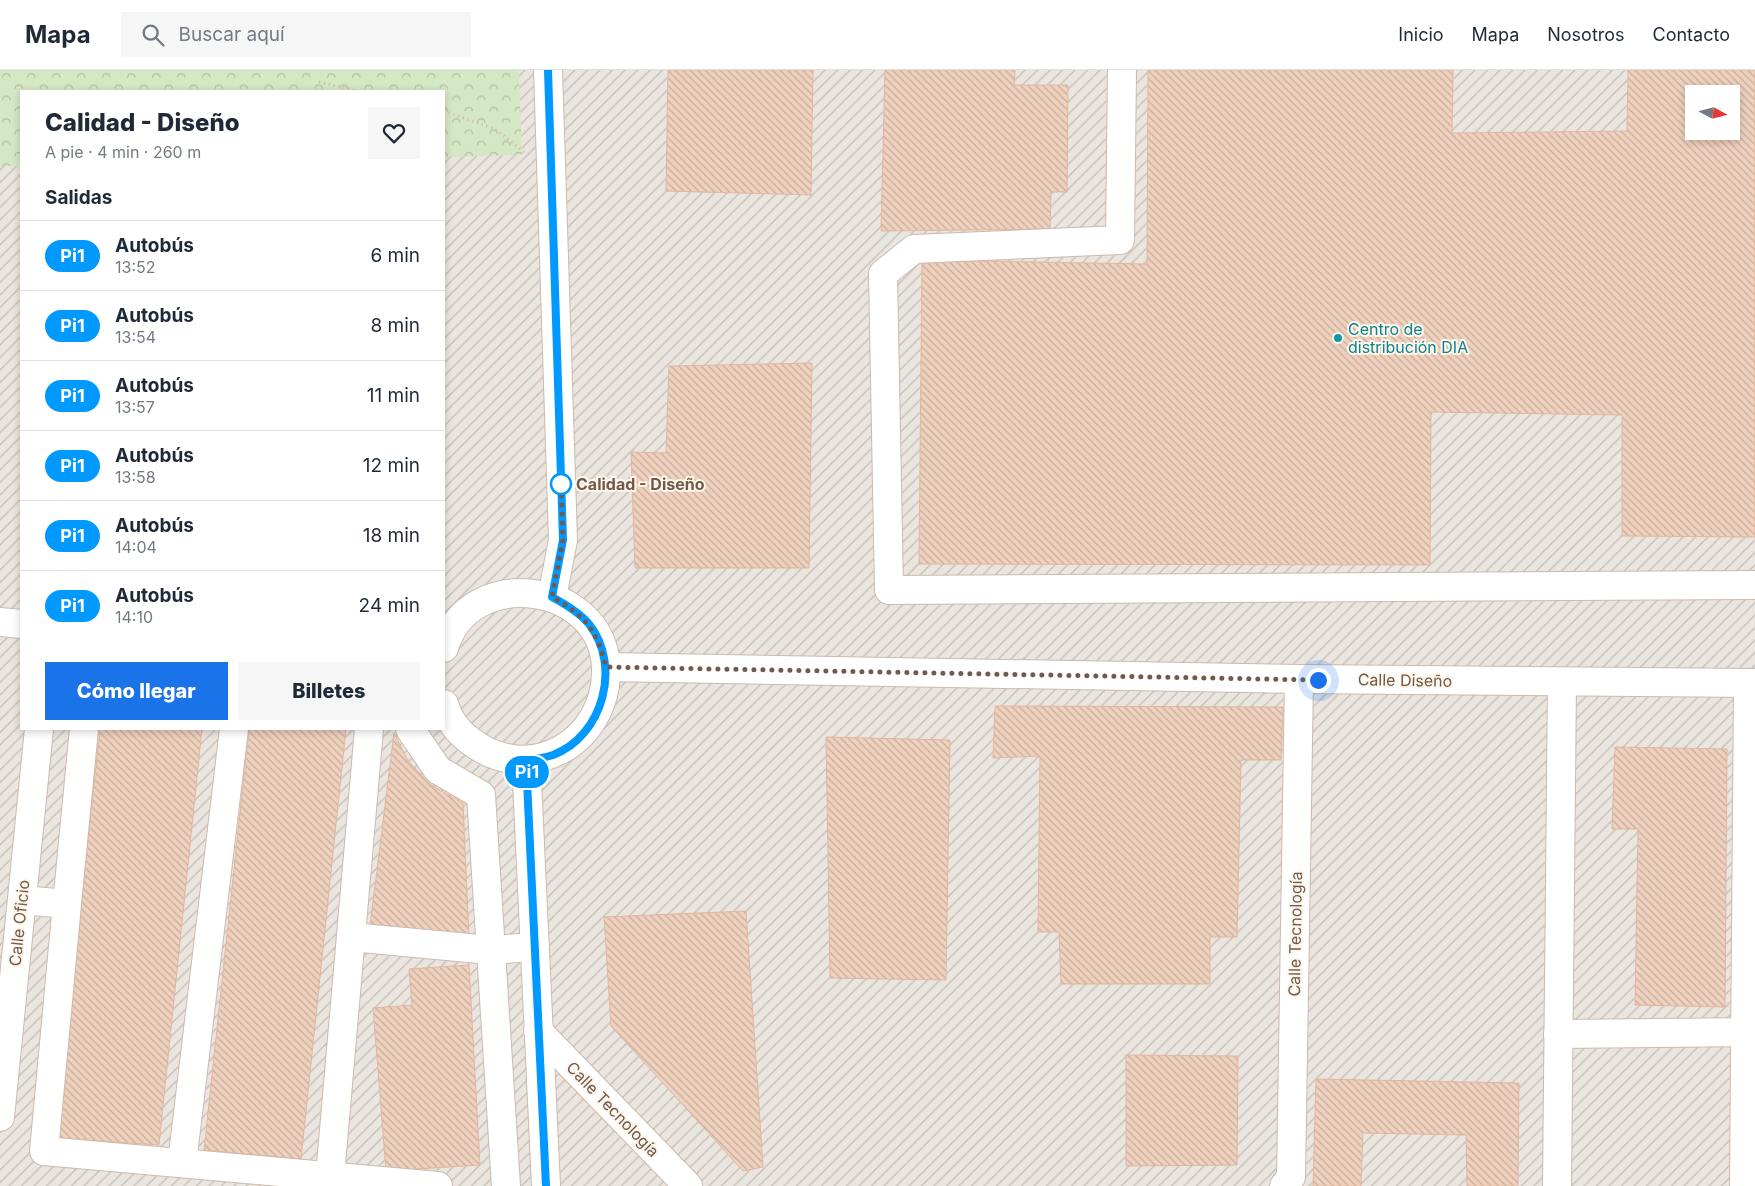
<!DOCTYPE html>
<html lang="es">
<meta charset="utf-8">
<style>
:root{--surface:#fff;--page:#f6f6f7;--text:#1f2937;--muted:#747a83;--line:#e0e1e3;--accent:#1a73e8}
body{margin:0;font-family:Inter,sans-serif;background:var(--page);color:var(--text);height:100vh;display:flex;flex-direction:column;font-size:19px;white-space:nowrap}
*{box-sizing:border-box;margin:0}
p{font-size:16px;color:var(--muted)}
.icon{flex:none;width:28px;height:28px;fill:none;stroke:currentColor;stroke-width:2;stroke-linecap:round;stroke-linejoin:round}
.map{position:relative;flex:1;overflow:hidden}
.panel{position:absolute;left:20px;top:20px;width:425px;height:640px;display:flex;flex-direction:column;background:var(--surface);border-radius:0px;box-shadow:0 2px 8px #0003}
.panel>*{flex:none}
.badge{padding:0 10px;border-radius:16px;font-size:18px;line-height:32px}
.needle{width:32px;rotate:97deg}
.tools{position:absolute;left:1685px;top:15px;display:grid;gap:10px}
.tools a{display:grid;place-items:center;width:55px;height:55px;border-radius:0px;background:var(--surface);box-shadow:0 2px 8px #0003;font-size:25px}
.you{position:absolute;width:25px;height:25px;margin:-12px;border:4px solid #fff;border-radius:50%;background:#1a73e8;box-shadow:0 0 0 8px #1a73e833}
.map>.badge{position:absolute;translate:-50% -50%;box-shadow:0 0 0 2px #fff}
h2{padding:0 25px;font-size:19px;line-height:45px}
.round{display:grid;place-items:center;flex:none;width:52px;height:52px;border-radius:0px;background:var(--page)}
.summary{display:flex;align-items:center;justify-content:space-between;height:85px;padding:0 25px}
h1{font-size:24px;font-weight:800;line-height:38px}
.cta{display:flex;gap:10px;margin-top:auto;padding:10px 25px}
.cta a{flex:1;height:58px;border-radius:0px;background:var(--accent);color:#fff;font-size:20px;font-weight:800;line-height:58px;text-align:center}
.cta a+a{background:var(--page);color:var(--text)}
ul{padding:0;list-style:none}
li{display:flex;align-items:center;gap:15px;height:70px;padding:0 25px;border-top:1px solid var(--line)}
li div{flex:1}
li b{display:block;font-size:19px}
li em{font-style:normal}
li .badge{min-width:55px;font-weight:700;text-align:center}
header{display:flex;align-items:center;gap:30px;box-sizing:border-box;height:70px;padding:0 25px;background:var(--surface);border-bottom:1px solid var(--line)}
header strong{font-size:24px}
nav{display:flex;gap:28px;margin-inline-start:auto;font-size:18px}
.search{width:350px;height:45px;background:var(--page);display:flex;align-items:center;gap:12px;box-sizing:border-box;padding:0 18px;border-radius:0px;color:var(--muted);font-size:19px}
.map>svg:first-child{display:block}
.industrial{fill:url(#industrial-furrows);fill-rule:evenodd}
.park{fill:url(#park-crowns)}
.building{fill:url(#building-back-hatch);stroke:#e1b7a0;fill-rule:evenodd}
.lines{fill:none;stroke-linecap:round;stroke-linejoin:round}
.minor-casing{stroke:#cdbaac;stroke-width:30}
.path{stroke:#d4b4a2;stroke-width:3;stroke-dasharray:1 4;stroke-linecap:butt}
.minor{stroke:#fff;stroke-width:28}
.line-casing{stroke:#fff;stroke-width:11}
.line{stroke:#09f;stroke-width:8}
.walk{stroke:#73594c;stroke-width:5;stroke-dasharray:0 9}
.culture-dot{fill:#0f9aa8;stroke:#fef7ec;stroke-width:2}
.stop-dot{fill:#fff;stroke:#09f;stroke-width:2.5}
.labels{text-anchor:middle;stroke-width:4;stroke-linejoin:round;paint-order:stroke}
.culture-label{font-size:16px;fill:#0d838f;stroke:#fef7ec;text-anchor:start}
.stop-label{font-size:16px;font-weight:bold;fill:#73594c;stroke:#fef7ec;text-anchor:start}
.street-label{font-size:16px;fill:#73594c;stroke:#fef7ec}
</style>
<header>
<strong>Mapa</strong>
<div class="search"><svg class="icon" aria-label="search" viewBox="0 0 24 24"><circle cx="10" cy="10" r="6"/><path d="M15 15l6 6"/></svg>Buscar aquí</div>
<nav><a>Inicio</a><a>Mapa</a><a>Nosotros</a><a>Contacto</a></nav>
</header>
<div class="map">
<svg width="1755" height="1116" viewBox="0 0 1755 1116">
<defs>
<pattern id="industrial-furrows" width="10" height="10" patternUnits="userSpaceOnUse" patternTransform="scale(1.25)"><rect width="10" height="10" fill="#ebe5df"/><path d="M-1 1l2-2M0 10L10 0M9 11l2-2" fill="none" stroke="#c3bdb7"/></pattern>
<pattern id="park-crowns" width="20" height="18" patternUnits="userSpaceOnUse" patternTransform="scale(1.25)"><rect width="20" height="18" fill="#d4e8c5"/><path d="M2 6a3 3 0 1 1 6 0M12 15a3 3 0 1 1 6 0" fill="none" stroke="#b0bfa2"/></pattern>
<pattern id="building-back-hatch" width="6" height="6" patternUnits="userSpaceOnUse" patternTransform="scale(1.25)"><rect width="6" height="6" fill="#efd1be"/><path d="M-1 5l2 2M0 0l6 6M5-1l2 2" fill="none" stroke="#c6ad9d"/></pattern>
</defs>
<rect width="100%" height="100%" fill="#fbf2e6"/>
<path class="industrial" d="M0,0H1755V1116H0ZM21,21H444V659H21ZM1694,24H1731V61H1694Z"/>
<polygon class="park" points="0,0 519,0 522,85 444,87 444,21 21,21 21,96 0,96"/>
<g class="building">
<polygon points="668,0 813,0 811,125 666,121"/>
<polygon points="885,0 1015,0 1014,15 1068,15 1067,122 1051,122 1050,159 881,161"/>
<path d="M1148,0H1453L1452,63L1627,61L1628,0H1755V467L1622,466V345L1431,342L1430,495L919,494L922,190L1147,194ZM1694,24H1731V61H1694Z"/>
<polygon points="812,293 809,498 635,498 631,382 666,383 669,296"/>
<polygon points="995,636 1283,637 1281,690 1241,690 1237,867 1210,867 1210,914 1061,914 1059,862 1038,862 1040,686 993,688"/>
<polygon points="100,659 202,659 159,1075 56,1068"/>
<polygon points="249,659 346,659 301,1089 204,1080"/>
<polygon points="394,663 408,691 431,715 463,733 469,869 370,856"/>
<polygon points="826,667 950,670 946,910 830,908"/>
<polygon points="1615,677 1727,679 1725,937 1635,935 1638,759 1612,759"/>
<polygon points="746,841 763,1097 743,1101 611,956 604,847"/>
<polygon points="469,895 480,1095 386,1101 373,938 412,935 409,899"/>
<polygon points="1126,985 1238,986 1237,1095 1126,1096"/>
<polygon points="1316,1009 1519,1013 1518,1116 1467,1116 1466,1065 1363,1063 1361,1116 1313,1116"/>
</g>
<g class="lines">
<defs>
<g id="minor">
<polyline points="548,0 563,470 552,527"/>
<polyline points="1122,0 1120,170 914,179 883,204 889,520 1755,515"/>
<polyline points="0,552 21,554"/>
<path d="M444,578C468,494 603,511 606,598C608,672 529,718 469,670C457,661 448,648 444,634"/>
<polyline points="606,597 1299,609 1755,613"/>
<polyline points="410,659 438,700 481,725 506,1116"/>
<polyline points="526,690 546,1116"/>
<polyline points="22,830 67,834 84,659"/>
<polyline points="67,834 44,1081 438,1116"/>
<polyline points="351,867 490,880 535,877"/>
<polyline points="538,961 688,1116"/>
<polyline points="1558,964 1755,962"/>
<polyline points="0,1047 39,659"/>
<polyline points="182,1093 234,659"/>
<polyline points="330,1106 369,659"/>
<polyline points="1284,1116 1291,1107 1299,609"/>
<polyline points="1557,1116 1562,612"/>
<polyline points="1744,1116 1748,613"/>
</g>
</defs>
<use href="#minor" class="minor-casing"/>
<g class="path">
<polyline points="319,12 358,21"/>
<polyline points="444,41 495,59 526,84"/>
</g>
<use href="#minor" class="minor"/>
</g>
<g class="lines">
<defs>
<path id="line" d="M546,1116L526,690C535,689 544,688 553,685C603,666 622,596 589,554C579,542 565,534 552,527L563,470L548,0"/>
</defs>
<use href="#line" class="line-casing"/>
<use href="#line" class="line"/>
<path class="walk" d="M561,414V411L563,470L552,527C585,545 597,560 606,597L1318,610"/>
</g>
<circle class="culture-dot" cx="1338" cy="268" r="5"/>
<circle class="stop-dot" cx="561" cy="414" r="10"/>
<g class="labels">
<g class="culture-label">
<text x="1348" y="265">Centro de<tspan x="1348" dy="18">distribución DIA</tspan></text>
</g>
<g class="stop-label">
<text x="576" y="420">Calidad - Diseño</text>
</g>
<g class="street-label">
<text transform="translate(1405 610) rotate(1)" y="6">Calle Diseño</text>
<text transform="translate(19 853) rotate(-84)" y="6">Calle Oficio</text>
<text transform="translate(1295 864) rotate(-89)" y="6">Calle Tecnología</text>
<text transform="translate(613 1039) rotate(46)" y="6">Calle Tecnología</text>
</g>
</g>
</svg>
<div class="tools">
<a><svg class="needle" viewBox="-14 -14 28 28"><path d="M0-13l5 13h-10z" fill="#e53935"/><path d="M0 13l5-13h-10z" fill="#747a83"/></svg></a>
</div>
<div class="you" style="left:1318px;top:610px"></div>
<b class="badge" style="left:527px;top:702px;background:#09f;color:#fff">Pi1</b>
<section class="panel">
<div class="summary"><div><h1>Calidad - Diseño</h1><p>A pie · 4 min · 260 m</p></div><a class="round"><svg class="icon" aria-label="heart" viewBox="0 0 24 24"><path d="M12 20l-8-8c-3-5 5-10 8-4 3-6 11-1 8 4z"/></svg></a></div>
<h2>Salidas</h2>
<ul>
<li><span class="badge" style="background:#09f;color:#fff">Pi1</span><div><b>Autobús</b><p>13:52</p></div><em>6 min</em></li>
<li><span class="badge" style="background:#09f;color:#fff">Pi1</span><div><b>Autobús</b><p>13:54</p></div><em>8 min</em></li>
<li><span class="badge" style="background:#09f;color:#fff">Pi1</span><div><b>Autobús</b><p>13:57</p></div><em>11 min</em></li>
<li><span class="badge" style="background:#09f;color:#fff">Pi1</span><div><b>Autobús</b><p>13:58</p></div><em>12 min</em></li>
<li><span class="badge" style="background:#09f;color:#fff">Pi1</span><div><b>Autobús</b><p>14:04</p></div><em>18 min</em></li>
<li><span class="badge" style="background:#09f;color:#fff">Pi1</span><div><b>Autobús</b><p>14:10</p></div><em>24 min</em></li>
</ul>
<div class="cta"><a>Cómo llegar</a><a>Billetes</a></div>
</section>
</div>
